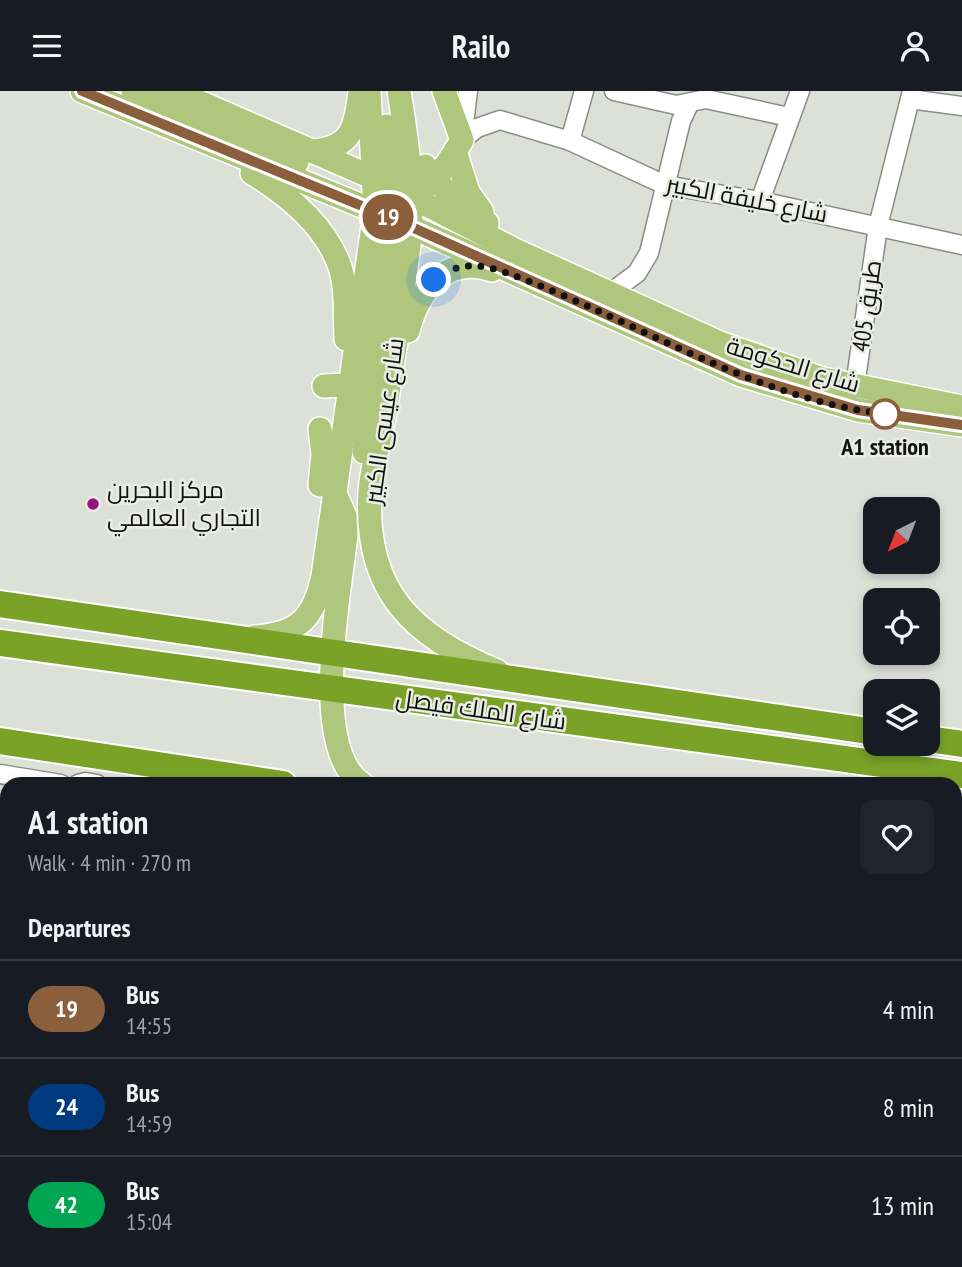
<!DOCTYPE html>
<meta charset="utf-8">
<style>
:root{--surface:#171b24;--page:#20242c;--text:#f1f3f6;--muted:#9ea1a6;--line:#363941}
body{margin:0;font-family:"PT Sans Narrow",Cairo,sans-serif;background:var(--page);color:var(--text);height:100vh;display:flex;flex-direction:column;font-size:26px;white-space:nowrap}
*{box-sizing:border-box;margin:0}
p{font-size:23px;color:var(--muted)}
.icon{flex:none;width:38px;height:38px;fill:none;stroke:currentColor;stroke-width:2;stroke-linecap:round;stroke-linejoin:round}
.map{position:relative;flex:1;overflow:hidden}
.side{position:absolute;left:0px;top:686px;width:962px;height:490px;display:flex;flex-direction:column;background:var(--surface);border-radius:21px 21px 0 0;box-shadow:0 4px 10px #0003}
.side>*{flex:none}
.badge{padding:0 14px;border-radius:23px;font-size:24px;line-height:46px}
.needle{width:46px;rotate:222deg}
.fabs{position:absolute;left:863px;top:406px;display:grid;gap:14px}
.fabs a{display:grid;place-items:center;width:77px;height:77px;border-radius:14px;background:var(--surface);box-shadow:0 4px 10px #0003;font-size:35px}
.you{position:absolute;width:35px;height:35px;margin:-18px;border:5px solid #fff;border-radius:50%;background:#1a73e8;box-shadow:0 0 0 10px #1a73e833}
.map>.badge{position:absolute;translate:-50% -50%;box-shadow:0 0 0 4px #fff}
h2{padding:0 28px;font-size:26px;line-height:63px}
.round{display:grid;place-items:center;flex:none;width:74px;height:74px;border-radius:14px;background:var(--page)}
.overview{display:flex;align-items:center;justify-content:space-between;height:119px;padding:0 28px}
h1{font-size:33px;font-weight:800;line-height:52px}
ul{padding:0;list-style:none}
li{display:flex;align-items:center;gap:21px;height:98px;padding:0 28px;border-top:2px solid var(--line)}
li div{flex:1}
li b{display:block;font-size:26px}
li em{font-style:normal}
li .badge{min-width:77px;font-weight:700;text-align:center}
header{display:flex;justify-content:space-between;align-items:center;height:91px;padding:0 28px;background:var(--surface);font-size:32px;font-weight:800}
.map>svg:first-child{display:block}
.water{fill:#a4c278;stroke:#788d58;stroke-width:2}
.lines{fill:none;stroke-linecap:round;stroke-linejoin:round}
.minor-casing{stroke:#898d84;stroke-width:21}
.major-casing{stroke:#fff;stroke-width:26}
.highway-casing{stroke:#fff;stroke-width:30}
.minor{stroke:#fff;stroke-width:18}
.major{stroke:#afc77d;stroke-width:23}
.highway{stroke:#79a227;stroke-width:26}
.line-casing{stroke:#fff;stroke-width:16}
.line{stroke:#8b5e3c;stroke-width:10}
.walk{stroke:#11120f;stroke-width:7;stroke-dasharray:0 12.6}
.stop-dot{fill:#fff;stroke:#8b5e3c;stroke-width:3.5}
.poi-dot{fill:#8f1a7b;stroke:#e9ede4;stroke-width:2.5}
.labels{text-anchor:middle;stroke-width:5;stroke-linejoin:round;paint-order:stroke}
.street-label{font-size:24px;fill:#11120f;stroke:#e9ede4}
.stop-label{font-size:24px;font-weight:bold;fill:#11120f;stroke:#e9ede4}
.poi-label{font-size:24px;fill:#11120f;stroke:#e9ede4;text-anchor:start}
</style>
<header><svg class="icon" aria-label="menu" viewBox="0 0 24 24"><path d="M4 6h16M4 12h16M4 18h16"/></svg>Railo<svg class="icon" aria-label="person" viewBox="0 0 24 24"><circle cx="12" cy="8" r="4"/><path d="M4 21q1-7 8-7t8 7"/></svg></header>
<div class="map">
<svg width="962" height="1176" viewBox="0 0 962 1176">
<rect width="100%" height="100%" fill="#dce0d7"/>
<g class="water">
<polygon points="0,1101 7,1109 7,1169 619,1169 587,1176 0,1176"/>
<polygon points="680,1169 719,1169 724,1176 687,1176"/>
</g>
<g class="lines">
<defs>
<g id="minor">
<polyline points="614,0 676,14 706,8 789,26"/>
<polyline points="910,8 962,15"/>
<polyline points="462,49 477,37 500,29 570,50 665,94 760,110 962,154"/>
<polyline points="462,49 468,0"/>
<polyline points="570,50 584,0"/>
<polyline points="760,110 800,0"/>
<polyline points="609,203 637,182 649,162 681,30 689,13"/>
<polyline points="855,295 878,135 912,0"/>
<polyline points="0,683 61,693"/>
<polyline points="78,693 86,691 97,693"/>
<polyline points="956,832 962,834"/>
<polyline points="956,851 962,847"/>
<polyline points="764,1169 774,1176"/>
</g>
<g id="major">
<polyline points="82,0 396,129 741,284 858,319 962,334"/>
<polyline points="133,0 297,71"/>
<polyline points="174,0 376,88 517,160 720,252 823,288 962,316"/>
<path d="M399,0C407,50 415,103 409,154C402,210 394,266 385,322C380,348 372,375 370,401C364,500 412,545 497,580"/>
<polyline points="387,35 396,108"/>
<path d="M311,60C352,58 356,36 360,0"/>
<polyline points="455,60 468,101 482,121"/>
<polyline points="425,75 450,105 487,132"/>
<path d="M252,82C288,104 326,135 340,176C347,198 345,225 346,248"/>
<path d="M398,107C427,106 449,72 462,49L444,0"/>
<path d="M408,240C418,200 446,163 492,179"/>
<polyline points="324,295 349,294"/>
<polyline points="364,361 378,242 396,129 394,118"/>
<polyline points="320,394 323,363 320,338"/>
<path d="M336,405L345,425L346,444C340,499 309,658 362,693"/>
<path d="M255,546C299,543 314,527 323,485L375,121L369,0"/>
<polyline points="956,805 962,800"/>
<polyline points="749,1169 754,1176"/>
<polyline points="856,1169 859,1176"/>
<polyline points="806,1176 808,1169"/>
<polyline points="830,1176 832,1169"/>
</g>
<g id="highway">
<polyline points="0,513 875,641"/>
<polyline points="0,552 962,684"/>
<polyline points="928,648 962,653"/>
<polyline points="0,650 283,693"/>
<polyline points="956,771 962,772"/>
</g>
</defs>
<use href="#minor" class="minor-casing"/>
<use href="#major" class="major-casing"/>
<use href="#highway" class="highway-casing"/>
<use href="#minor" class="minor"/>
<use href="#major" class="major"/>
<use href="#highway" class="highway"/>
</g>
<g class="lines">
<defs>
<polyline id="line" points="82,0 396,129 741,284 858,319 962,334"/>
</defs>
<use href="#line" class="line-casing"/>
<use href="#line" class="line"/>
<path class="walk" d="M434,189C447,178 462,174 479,175C507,178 566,206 594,218C687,260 782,311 885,323"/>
</g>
<circle class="stop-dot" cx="885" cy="323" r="14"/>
<circle class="poi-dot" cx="93" cy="413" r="7"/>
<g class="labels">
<g class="street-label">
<text transform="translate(747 108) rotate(11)" y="8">شارع خليفة الكبير</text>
<text transform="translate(867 215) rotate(-82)" y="8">طريق 405</text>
<text transform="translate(793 274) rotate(17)" y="8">شارع الحكومة</text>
<text transform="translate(384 330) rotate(-82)" y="8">شارع عيسى الكبير</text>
<text transform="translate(481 619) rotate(8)" y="8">شارع الملك فيصل</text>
</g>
<g class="stop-label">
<text x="885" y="364">A1 station</text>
</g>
<g class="poi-label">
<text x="107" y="407">مركز البحرين<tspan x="107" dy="28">التجاري العالمي</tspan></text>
</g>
</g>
</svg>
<div class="fabs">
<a><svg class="needle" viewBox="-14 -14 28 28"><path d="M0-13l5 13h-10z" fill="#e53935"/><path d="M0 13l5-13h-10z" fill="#9ea1a6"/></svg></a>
<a><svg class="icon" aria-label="locate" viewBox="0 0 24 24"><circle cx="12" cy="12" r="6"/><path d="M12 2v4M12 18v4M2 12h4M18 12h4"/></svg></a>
<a><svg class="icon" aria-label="layers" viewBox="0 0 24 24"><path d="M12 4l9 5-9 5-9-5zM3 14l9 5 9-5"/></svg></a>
</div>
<div class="you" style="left:434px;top:189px"></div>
<b class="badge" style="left:388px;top:126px;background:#8b5e3c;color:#fff">19</b>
<section class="side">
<div class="overview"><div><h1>A1 station</h1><p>Walk · 4 min · 270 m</p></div><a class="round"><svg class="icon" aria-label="heart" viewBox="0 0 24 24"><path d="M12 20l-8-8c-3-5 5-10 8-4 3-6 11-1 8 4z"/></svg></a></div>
<h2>Departures</h2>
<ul>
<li><span class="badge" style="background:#8b5e3c;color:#fff">19</span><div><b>Bus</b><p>14:55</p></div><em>4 min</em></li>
<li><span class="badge" style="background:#003b80;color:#fff">24</span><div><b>Bus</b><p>14:59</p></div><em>8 min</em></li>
<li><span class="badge" style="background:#00a651;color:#fff">42</span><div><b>Bus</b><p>15:04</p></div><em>13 min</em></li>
</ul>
</section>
</div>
